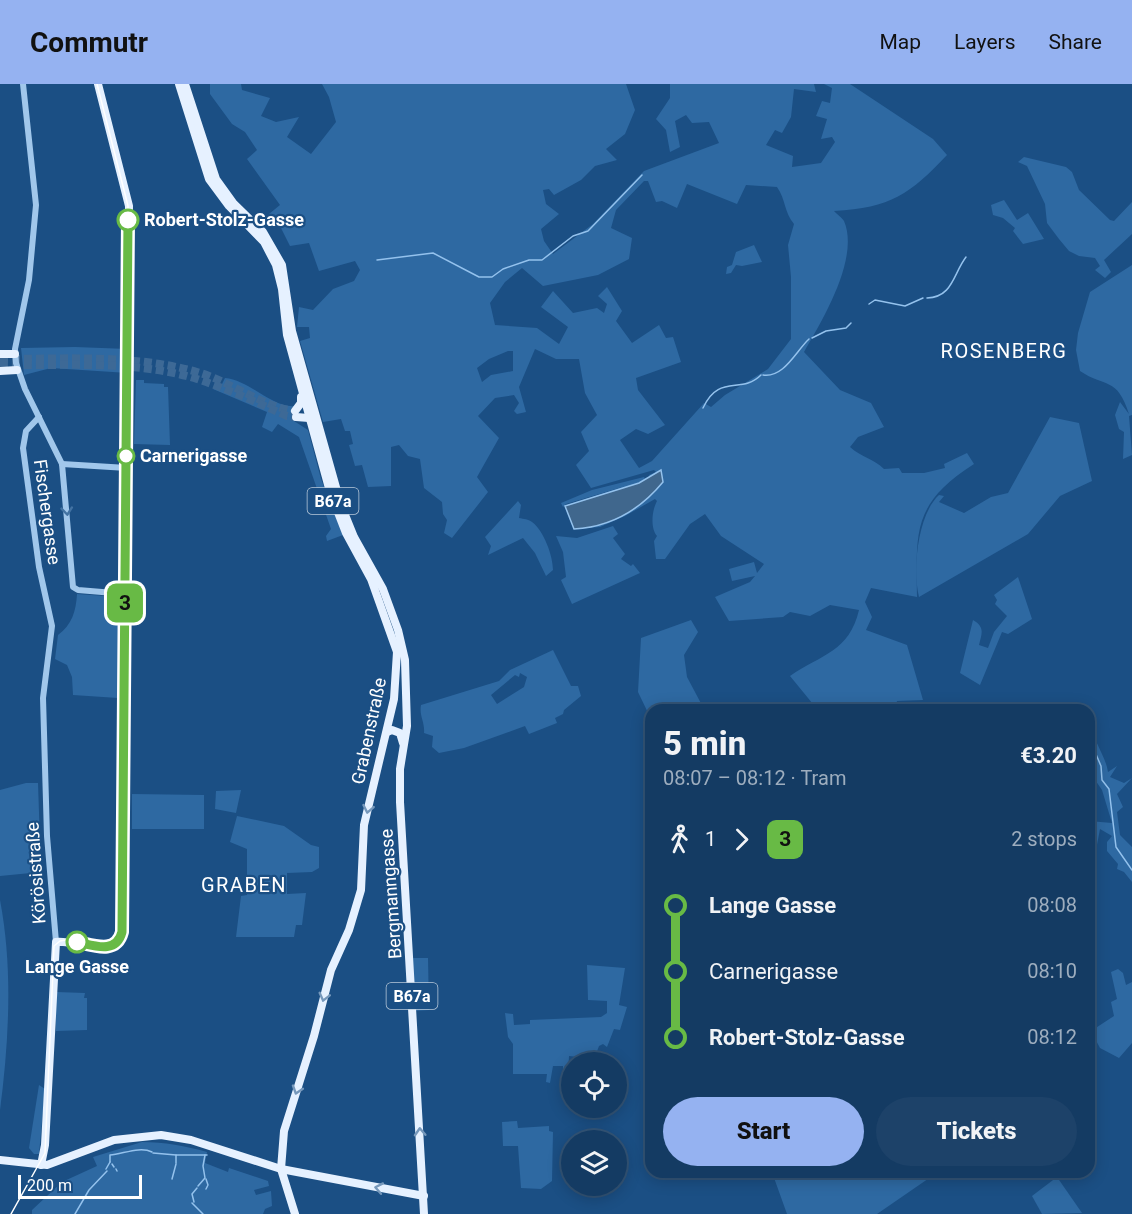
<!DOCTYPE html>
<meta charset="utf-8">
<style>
:root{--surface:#143b63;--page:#1d4269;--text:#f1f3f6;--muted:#9dadbe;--line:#335578;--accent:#95b2f1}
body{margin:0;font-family:Roboto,sans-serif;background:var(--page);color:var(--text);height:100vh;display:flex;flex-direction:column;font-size:22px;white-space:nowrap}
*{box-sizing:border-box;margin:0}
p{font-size:20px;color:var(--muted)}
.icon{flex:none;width:33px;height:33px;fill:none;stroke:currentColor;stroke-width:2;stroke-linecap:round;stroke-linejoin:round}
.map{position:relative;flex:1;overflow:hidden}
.drawer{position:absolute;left:645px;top:620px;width:450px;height:474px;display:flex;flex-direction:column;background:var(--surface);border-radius:18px;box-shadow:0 3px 15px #0003,0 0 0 2px var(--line)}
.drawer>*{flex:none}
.badge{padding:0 12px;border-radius:9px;font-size:21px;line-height:39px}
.buttons{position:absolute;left:561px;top:968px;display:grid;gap:12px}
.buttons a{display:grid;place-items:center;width:66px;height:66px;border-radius:50%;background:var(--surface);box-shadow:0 3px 15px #0003,0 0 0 2px var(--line);font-size:30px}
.scale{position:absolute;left:18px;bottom:15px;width:124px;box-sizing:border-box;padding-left:6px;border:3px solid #fff;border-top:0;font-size:16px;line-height:21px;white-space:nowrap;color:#fff;-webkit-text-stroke:4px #1b4f84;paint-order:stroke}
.map>.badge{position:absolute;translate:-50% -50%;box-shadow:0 0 0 3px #fff}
.legs{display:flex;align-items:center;gap:9px;height:66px;padding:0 18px;font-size:20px}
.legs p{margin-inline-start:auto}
.head{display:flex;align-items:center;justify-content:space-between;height:102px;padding:0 18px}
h1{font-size:33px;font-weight:800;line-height:45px}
.primary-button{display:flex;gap:12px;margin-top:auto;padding:12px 18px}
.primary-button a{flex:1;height:69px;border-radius:36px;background:var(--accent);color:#111;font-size:24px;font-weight:800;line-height:69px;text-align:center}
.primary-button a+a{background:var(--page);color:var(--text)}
ul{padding:0 18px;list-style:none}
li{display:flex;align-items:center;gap:21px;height:66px;font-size:22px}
li i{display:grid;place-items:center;width:9px;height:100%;margin:0 8px;background:currentColor}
li i::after{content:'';width:15px;height:15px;margin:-8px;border:4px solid;border-radius:50%;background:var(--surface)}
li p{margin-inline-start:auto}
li:first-child i{background:linear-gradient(#0000 50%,currentColor 0)}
li:last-child i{background:linear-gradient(currentColor 50%,#0000 0)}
header{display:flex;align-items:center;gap:36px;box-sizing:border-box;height:84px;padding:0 30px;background:var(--accent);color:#111}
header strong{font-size:28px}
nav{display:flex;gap:33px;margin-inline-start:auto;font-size:21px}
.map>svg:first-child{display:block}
.green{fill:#2e69a2;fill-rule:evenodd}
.water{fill:#40678d;stroke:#94c2ed;stroke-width:1.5}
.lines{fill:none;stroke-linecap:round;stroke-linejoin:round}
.stream{stroke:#94c2ed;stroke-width:1.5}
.major-tunnel{stroke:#3d6996;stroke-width:8;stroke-dasharray:8 4;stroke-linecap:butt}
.minor{stroke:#a1c7eb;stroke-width:6}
.major{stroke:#e6f1ff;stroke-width:8}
.tram{stroke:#fff;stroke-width:1.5}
.oneway{stroke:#4373a3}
.oneway2{stroke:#7698bb}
.line-1-casing{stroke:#fff;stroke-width:14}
.line-1{stroke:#68ba45;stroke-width:9}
.stop-1-dot{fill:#fff;stroke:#68ba45;stroke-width:3}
.labels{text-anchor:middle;stroke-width:4.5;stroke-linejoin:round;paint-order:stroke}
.shield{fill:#1b4f84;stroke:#bbcada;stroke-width:1.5}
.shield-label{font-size:16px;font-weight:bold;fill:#fff}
.stop-label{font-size:18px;font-weight:bold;fill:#fff;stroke:#1b4f84;text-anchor:start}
.street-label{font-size:18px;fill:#fff;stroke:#1b4f84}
.neighbourhood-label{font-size:20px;letter-spacing:1.5px;fill:#fff;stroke:#1b4f84}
</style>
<header>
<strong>Commutr</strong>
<nav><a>Map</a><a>Layers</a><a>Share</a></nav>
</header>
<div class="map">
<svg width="1132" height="1130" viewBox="0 0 1132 1130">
<rect width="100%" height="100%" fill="#1b4f84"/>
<g class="green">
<path d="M210,0H241L242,6L270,14L261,32L276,38L299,33L287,53L311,70L336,38L329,13L322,0H626L635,26L625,50L606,65L617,76L595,82L581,96L554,111L549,105L543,106L546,120L559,130L541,145L544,157L553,170L593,140L644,87L719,59L709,38L692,39L686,31L675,37L680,63L670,68L666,46L656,35L670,14V0H814L816,8L794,5L791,33L782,49L775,46L766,61L793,72L792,83L821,79L835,58L832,53L821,55L827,35L816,32L822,17L830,19L832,4L824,0H850L933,55L947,71C910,110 891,124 834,127C837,130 842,134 844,137C860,174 822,237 804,268L840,306L871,319L884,343L858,353L850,363C861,373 874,375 884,385L899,384L902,389H924L945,384L944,380L967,369L974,380C913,419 916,446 917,513L871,504L865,518L872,533L866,546L907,561L923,616L897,617L895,625H817L790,592C822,570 849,568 859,526L830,521L810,532L790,528L783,533L729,537L715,513L750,498L755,492L732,497L729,485L754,478L757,489L764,480L721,452L705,430L690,440L665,475H656L654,457L657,452C650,444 652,426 657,417L655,415L625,432L600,443L574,445L565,422L626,402L566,420L563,423L561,419L592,406L644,393L645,395L639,399L649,395V391L656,388L654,386L591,404L576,381L589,367L581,348L597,331L585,309L579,275H556L535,265L519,303L526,328L517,330L514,327L519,319L514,311L495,314L478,332L499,354L477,393L488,408L452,454L444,449L447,436L443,430L442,418L424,404L420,375L408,372L399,361L391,363V402L368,403L362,381L355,382L349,361L353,360L350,347H345L341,335L323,338L300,257L310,254L309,243H297L299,223L313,226L333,205L354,197L360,186L355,177L319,187L309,159L290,162L279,140L269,130L280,121L247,75L257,66L245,48L232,40L210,10ZM644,97H648L656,118L662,117L677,124L687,100L737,120L746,101L777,103C786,116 784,128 794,140L788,161L791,193V255L768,285L725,311L711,323L704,319L652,377L639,384L620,356L636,345L648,350L665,341L638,306L636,294L681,278L673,253L666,254L659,241L632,259L616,237L622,227L607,203L598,212L607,220L604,229L597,224L573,229L553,207L541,223L568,243L559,260L537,244L495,241L490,219L505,198L522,184L543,202L598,191L629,175L632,154L611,144L616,126ZM508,267H513V287L491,291L482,298L477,284L489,275Z"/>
<polygon points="1024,73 1066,83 1072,88 1079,106 1110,136 1114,137 1132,118 1132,150 1104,176 1111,188 1105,194 1095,186 1100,182 1095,174 1079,172 1069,167 1059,155 1047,139 1045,120 1027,82 1018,78"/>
<polygon points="1004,116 1017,136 1028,129 1044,155 1023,160 1013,147 1015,144 1003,134 993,131 991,121"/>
<polygon points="754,161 762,178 742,182 736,181 731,189 726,190 727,183 732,181 736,168"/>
<path d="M1132,181V331L1129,332L1132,371L1123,375L1124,348L1119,345L1115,331L1120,318L1129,330C1117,292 1105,304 1080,287L1076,266L1078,249L1090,208Z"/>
<polygon points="75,263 128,265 128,289 51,284 24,291 21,264"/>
<path d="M225,294C250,296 273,325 296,322L294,337L308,346L321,395L343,451L327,457L326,452L331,445L299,353L278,340L272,348L262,343L267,328L213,305L221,302Z"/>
<polygon points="136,296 144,296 144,299 164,300 164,303 168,303 170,361 134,360"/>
<path d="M1050,333L1079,339L1092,397L1060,412L1028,450L919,513C912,485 918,430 939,411L944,412L939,418L964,429L991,413L1008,409Z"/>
<path d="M518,417L521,421L519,434C524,435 528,435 532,438C544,447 553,472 553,486L546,492L535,469L523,454L488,471L491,462L485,453Z"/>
<polygon points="613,442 618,450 613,454 625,470 621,475 631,482 633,480 640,489 572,520 561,496 566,493 563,468 556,452 577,454"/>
<path d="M1018,493L1032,535L1008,550L1002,548L980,601L960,589L973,536C985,543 982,549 979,561L988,564L994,548L1007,532L995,520L997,516L994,511Z"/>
<path d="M77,510L119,513L118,614L73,611L72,593L67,581L55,575L58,551C72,541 76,527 77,510Z"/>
<polygon points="691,536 698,548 684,571 687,593 704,625 651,626 651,635 638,608 641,554"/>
<path d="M553,566L571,602H578L581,612L564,626L563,630L555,634L557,639L529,650L525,642L464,664L439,669L432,663L433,652L424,649C425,638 419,632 421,621L499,597L510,586ZM520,589L527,593L524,603L497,620L491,611L515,591L519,593Z"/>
<path d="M1089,636L1092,637C1091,656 1105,669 1108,688L1117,682L1110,693L1124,699L1132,694L1117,710L1123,723L1117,728L1120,751L1132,763V798L1124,788L1117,785L1118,780L1107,767V758L1112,752L1100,745L1096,766L1089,763V737L1112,739L1102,706L1089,687L1092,680L1089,677Z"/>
<polygon points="26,699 38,699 41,788 0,792 0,706"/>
<polygon points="241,706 236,729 215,725 216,707"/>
<polygon points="132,710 204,711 204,745 132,745"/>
<polygon points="237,732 284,742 311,761 319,763 319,784 312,788 287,789 287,810 306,809 302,841 296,841 294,853 236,853 241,812 247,811 247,765 230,758"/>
<path d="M0,816C13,884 9,957 0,1026Z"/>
<polygon points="410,874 428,874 429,926 413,927"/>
<polygon points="587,881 625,884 619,921 627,923 620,946 614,945 607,963 603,960 599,962 596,970 606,972 605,978 588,978 588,974 569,972 568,994 563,994 563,982 553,982 550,999 546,998 547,990 513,990 513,960 508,953 505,929 513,930 514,941 530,940 530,936 601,933 607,929 607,917 588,916"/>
<polygon points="1118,885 1123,889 1126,901 1132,898 1132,959 1119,974 1100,964 1091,947 1114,932 1111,918 1117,915 1111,888"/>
<polygon points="56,908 85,909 84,914 87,914 87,946 56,947"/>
<polygon points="39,1001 45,1005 39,1070 34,1070 29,1064"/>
<polygon points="517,1037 518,1044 549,1042 549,1047 553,1048 552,1097 541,1105 521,1104 518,1062 503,1062 502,1038"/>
<path d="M142,1058C164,1058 186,1062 207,1068L205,1079L228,1088L229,1084L268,1097L269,1102L254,1106L256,1111L271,1107L272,1122L265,1125L263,1130H32V1126L62,1098L97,1082L93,1073Z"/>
<polygon points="769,1088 938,1088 877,1130 787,1130 773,1091"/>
<polygon points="1057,1093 1082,1129 1042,1130 1032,1112"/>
</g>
<path class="water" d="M661,386L663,398C640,426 610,443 574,445L565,422L639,399Z"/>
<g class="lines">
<g class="stream">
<polyline points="377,176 433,169 479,193 492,193 503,185 529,176 542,176 573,152 588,147 642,91"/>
<path d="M927,214C953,213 953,190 966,173"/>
<polyline points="869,220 875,216 905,222 923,214"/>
<polyline points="812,254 826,247 846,244 851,239"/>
<path d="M763,291C784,294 796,267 809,255"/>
<path d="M703,324C719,289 741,311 761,291"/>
<polyline points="1089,654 1101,682 1102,696 1109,705 1116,763 1132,786"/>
<polyline points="153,1069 176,1071"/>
<path d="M110,1078V1071C123,1070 140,1062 152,1068"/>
<polyline points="176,1079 176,1071 207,1071"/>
<polyline points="112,1080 114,1083"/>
<polyline points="106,1085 110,1078"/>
<polyline points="116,1085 117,1087"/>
<polyline points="172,1095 176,1080"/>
<polyline points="206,1095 208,1101 206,1105"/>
<polyline points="198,1102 205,1094 203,1082 205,1071"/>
<polyline points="194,1118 192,1110 197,1104"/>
<polyline points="192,1119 203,1130"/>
<polyline points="75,1130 89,1106 107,1087"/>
</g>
<g class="major-tunnel">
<path d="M0,275C66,275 133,270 197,288C227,296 266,324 295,327"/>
<path d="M0,281C65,282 135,276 197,295C228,305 258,319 287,332L296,333"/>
</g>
<g class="minor">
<polyline points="23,0 36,121 29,196 15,265 16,279 25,305 62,380 73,503 78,506 126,510"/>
<polyline points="39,333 26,347 23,364 39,483 52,542 43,614 47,752 56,858"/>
<polyline points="62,380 127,384"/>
</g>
<g class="major">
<polyline points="179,0 209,95 229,122 264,158 276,181 282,205 287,251 330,408 346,449 371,495 397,568 394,615 364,741 361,806 349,846 331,886 314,952 284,1047 281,1085 295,1130"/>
<polyline points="185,0 216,95 234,120 263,148 282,181 292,247 341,421 354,453 383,505 398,546 405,576 407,642 400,685 400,718 424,1130"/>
<polyline points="0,270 15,270"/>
<polyline points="0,287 17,286"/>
<polyline points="295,327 301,319 301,313"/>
<polyline points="296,333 309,334"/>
<polyline points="387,648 392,646 400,649 403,659"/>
<polyline points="0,1076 47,1081 114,1056 161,1051 191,1056 281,1085 424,1112"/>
<path d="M41,1081L45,1061L56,858C75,856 103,871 119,859L123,849L129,122L98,0"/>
</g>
<path class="tram" d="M11,1130L45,1069L54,862L60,857L66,856C84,859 116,873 122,848L128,122L97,0"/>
</g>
<defs><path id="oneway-chevron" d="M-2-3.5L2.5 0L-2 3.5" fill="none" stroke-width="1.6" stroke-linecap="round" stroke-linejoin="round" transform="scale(1.5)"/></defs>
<use class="oneway" href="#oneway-chevron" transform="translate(67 427) rotate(84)"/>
<g class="oneway2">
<use href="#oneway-chevron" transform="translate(368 725) rotate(101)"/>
<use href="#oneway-chevron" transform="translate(324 913) rotate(104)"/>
<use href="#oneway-chevron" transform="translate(297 1006) rotate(108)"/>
<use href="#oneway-chevron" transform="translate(420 1048) rotate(-93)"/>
<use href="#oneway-chevron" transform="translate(379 1104) rotate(-169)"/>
</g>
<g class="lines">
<defs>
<path id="line-1" d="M77,858C93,861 116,871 122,848L128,136"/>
</defs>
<use href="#line-1" class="line-1-casing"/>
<use href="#line-1" class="line-1"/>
</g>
<g class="stop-1-dot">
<circle cx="128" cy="136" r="10"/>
<circle cx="126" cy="372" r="8"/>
<circle cx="77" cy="858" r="10"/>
</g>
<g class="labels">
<g class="shield">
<rect x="307.5" y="404" width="51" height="26" rx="4.5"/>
<rect x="386.5" y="899" width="51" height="26" rx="4.5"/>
</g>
<g class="shield-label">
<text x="333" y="423">B67a</text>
<text x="412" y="918">B67a</text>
</g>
<g class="stop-label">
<text x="144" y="142">Robert-Stolz-Gasse</text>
<text x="140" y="378">Carnerigasse</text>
<text x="77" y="889" text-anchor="middle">Lange Gasse</text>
</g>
<g class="street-label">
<text transform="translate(47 428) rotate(82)" y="6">Fischergasse</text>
<text transform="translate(369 647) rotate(-78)" y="6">Grabenstraße</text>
<text transform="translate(36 789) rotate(-94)" y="6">Körösistraße</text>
<text transform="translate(391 810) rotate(-94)" y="6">Bergmanngasse</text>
</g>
<g class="neighbourhood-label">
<text x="1004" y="274">ROSENBERG</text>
<text x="244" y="808">GRABEN</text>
</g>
</g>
</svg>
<div class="buttons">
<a><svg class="icon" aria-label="locate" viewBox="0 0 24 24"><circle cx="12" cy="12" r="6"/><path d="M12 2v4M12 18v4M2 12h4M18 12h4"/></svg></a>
<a><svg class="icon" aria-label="layers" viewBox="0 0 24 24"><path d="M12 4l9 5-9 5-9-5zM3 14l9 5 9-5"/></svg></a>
</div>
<div class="scale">200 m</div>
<b class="badge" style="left:125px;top:519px;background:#68ba45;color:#111">3</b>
<section class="drawer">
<div class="head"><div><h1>5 min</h1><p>08:07 – 08:12 · Tram</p></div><b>€3.20</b></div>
<div class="legs"><svg class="icon" aria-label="walk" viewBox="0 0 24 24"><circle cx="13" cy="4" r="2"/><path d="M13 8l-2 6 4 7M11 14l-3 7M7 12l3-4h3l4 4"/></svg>1<svg class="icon" aria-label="forward" viewBox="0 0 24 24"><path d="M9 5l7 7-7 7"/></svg><b class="badge" style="background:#68ba45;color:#111">3</b><p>2 stops</p></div>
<ul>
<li><i style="color:#68ba45"></i><b>Lange Gasse</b><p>08:08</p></li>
<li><i style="color:#68ba45"></i><span>Carnerigasse</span><p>08:10</p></li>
<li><i style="color:#68ba45"></i><b>Robert-Stolz-Gasse</b><p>08:12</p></li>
</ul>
<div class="primary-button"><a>Start</a><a>Tickets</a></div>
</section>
</div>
